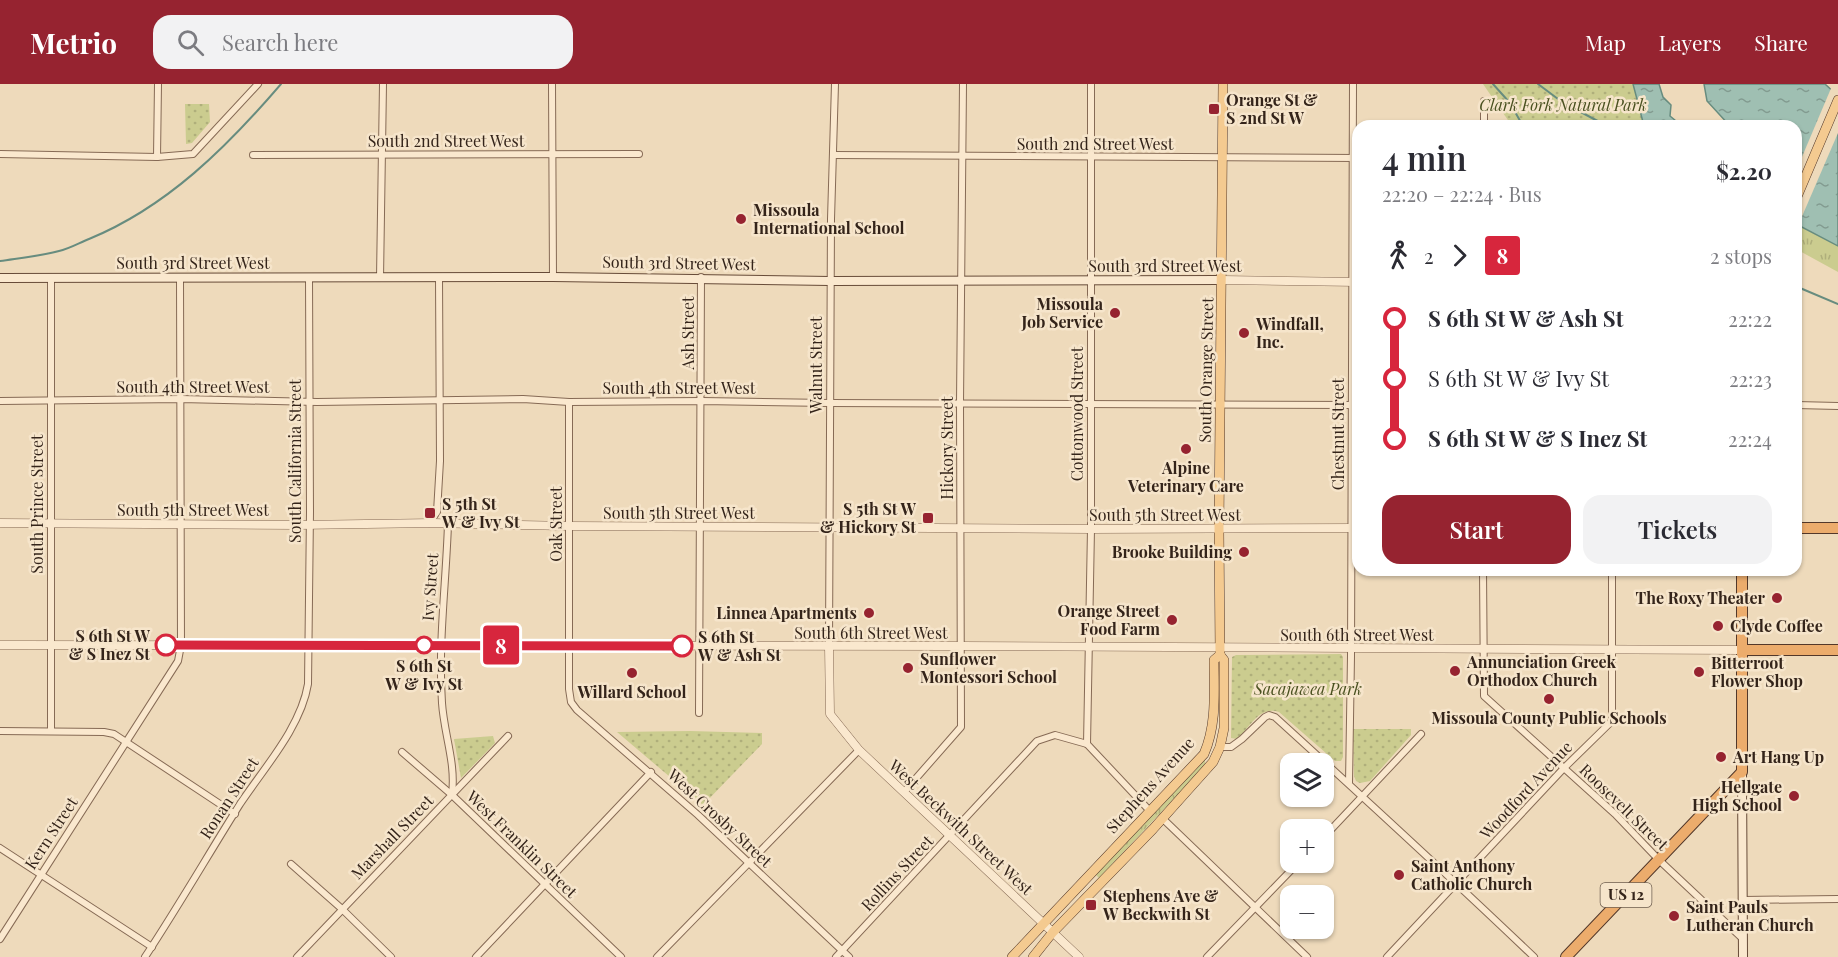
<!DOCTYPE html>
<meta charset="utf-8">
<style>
:root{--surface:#fff;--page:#f2f2f3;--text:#2b2b33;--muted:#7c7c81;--accent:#962330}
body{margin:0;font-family:"Playfair Display",serif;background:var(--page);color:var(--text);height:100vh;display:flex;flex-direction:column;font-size:22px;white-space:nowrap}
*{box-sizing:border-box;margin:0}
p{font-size:20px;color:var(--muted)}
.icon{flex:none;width:33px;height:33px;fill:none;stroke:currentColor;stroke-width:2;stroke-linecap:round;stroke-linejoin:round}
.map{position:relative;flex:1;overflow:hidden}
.panel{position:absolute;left:1352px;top:36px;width:450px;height:456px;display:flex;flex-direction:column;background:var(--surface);border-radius:18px;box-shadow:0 2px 4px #0004}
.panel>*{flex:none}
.badge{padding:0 12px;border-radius:4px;font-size:21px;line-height:39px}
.fabs{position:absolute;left:1280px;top:669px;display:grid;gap:12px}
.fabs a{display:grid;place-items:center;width:54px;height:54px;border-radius:12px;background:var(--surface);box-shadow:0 2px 4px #0004;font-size:30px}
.map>.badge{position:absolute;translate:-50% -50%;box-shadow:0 0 0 3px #fff}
.legs{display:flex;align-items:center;gap:9px;height:66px;padding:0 30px;font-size:20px}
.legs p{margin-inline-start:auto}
.overview{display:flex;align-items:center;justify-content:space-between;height:102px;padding:0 30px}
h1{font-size:33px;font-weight:600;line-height:45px}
.button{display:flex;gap:12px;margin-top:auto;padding:12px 30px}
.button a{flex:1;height:69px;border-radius:18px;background:var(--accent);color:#fff;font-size:24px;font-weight:600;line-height:69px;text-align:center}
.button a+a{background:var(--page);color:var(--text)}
ul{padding:0 30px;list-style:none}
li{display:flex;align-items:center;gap:21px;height:60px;font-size:22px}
li i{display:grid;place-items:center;width:9px;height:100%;margin:0 8px;background:currentColor}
li i::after{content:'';width:15px;height:15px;margin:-8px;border:4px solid;border-radius:50%;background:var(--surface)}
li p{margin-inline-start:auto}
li:first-child i{background:linear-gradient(#0000 50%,currentColor 0)}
li:last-child i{background:linear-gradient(currentColor 50%,#0000 0)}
header{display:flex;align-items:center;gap:36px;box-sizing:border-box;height:84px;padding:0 30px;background:var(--accent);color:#fff}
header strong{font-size:28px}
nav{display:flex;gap:33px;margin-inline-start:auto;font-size:21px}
.search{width:420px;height:54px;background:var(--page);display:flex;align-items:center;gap:15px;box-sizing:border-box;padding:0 21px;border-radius:18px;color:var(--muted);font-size:22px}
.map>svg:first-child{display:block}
.grass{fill:url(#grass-tufts)}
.park{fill:url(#park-dots)}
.water{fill:url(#water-ripples);stroke:#678c7f;stroke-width:1.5}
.pier{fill:#eedabb}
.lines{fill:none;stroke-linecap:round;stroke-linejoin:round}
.stream{stroke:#678c7f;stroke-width:2}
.minor-casing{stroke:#866a55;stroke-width:8}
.tertiary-casing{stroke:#866a55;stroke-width:9}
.secondary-casing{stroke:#674b38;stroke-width:10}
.primary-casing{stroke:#53382a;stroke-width:10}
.trunk-casing{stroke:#53382a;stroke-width:12}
.minor{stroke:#fae8ce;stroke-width:6}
.tertiary{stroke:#fae8ce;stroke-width:8}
.secondary{stroke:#fae8ce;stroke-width:8}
.primary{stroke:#f4ca90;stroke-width:9}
.trunk{stroke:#ecac6c;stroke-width:10}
.line-1-casing{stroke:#fff;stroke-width:14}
.line-1{stroke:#d7263d;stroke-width:9}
.poi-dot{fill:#962330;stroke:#f6e5cb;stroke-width:2}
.stop-1-dot{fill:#fff;stroke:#d7263d;stroke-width:3}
.labels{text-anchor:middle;stroke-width:5;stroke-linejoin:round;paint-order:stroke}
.shield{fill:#f6e5cb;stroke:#6e5e4f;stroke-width:1.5}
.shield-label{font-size:15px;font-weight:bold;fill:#34241a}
.poi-label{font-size:16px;font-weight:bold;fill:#34241a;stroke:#f6e5cb;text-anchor:start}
.park-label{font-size:16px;font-style:italic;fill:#4a5120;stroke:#f6e5cb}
.street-label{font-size:16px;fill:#34241a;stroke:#f6e5cb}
.stop-label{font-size:16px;font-weight:bold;fill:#34241a;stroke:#f6e5cb;text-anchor:end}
</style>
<header>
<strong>Metrio</strong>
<div class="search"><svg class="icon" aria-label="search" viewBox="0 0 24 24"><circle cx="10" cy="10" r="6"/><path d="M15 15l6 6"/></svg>Search here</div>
<nav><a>Map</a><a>Layers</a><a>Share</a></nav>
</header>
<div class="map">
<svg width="1838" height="873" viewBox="0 0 1838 873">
<defs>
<pattern id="grass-tufts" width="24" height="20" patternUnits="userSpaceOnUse" patternTransform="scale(1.5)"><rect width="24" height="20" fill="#cbcc8f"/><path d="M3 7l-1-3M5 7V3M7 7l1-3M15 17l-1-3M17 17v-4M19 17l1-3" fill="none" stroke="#afaf7b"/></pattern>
<pattern id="park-dots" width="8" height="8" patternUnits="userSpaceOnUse" patternTransform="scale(1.5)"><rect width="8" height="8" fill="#cbcc8f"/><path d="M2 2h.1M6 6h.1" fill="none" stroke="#afaf7b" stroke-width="1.8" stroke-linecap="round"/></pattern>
<pattern id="water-ripples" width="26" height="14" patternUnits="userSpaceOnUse" patternTransform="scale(1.5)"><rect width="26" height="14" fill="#9fbfb2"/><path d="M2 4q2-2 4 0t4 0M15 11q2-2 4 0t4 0" fill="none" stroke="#829b90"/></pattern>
</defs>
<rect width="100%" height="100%" fill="#eedabb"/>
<g class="grass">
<polygon points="1801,142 1838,162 1838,188 1796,165 1796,155"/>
<polygon points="1205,675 1205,680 1199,688 1099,794 1095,790"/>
</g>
<g class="park">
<polygon points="1483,0 1633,0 1644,42 1512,42"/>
<polygon points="185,20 209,20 210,38 192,59 186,60"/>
<path d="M1341,570L1343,573V673L1341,677H1335L1279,628C1261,622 1251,640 1240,653L1237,655L1231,654L1232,573L1236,571Z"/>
<polygon points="1353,645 1411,645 1411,651 1370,697 1360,699 1356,697 1354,692"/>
<polygon points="690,647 762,649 762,660 703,721 617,648"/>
<polygon points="493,652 495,659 461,694 454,655"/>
</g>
<g class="water">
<polygon points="1633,0 1659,0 1663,13 1671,21 1670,32 1682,42 1644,42"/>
<polygon points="1704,0 1825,0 1838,12 1838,162 1796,140 1796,42 1730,42 1707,17"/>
</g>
<polygon class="pier" points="1832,2 1838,8 1838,49 1797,144 1796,87"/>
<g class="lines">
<g class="stream">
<polyline points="1493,0 1510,19 1523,42"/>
<polyline points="1538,0 1562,18 1607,42"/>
<path d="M0,177C20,174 40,172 59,167C69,165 79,159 89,155C167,123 227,63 281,0"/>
<polyline points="1796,200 1800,204 1838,220"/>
</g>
<defs>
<g id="minor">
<polyline points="552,0 553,193"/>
<polyline points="1484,42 1484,17"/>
<polyline points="0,70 157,73 193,70 258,0"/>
<polyline points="253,71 639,70"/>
<polyline points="833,71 1358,74"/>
<polyline points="157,73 158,0"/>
<polyline points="51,193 51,647"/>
<polyline points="380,194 383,0"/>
<polyline points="0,317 181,315 317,318 523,315 569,318 702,317 829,319 1358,321"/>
<polyline points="569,318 569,605 571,618 577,626 698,731 849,873"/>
<polyline points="1796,321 1838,322"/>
<polyline points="429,439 437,428 440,377 439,194"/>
<path d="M448,440C446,500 438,559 442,619C444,650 456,679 452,710"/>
<polyline points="1483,486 1484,612 1615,730 1659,776 1742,854"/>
<polyline points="829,562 831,135 835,0"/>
<polyline points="699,629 701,193"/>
<polyline points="0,647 104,648 114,650 235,730"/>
<polyline points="1087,660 1091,445 1091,0"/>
<path d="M1220,663H1231L1242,655L1265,633L1269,631L1275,633C1362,712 1449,792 1534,873"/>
<polyline points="402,668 452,711 621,873"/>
<polyline points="1349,699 1351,572 1353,0"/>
<polyline points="904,708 961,643 960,319 963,0"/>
<polyline points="1162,734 1307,873"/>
<polyline points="1323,754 1421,650"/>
<polyline points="0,764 152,863"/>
<polyline points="291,780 342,825 391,873"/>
<polyline points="1743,816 1838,815"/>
<polyline points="0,855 178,577 181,561 180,193"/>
<path d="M145,873C178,823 208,771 240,720C264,684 301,643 308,600L310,428L309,194"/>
<polyline points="297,873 508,652"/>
<polyline points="476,873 651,688"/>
<polyline points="657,873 859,666"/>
<polyline points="836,873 1037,657 1055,651 1087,660 1149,726"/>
<polyline points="1207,873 1299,778"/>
<polyline points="1387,873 1564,684 1612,637 1612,486"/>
</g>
<g id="tertiary">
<polyline points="1222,196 1358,198"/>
<polyline points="0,439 298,441 433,439 570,442 1091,445 1358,444"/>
<polyline points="0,561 961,562 1742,566"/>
<polyline points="829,562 830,630 859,666 1079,873"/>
</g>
<g id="secondary">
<polyline points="0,194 553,193 830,197 1222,196"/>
<polyline points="1742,688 1743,873"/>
</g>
<g id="primary">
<polyline points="1796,115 1838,16"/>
<polyline points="1220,571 1219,444 1223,0"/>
<path d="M1012,873L1204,670C1217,640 1214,608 1214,576L1220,571"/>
<polyline points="1033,873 1053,848 1153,745 1213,678 1220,663 1224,644 1224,576 1220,571"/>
</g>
<g id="trunk">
<polyline points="1796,444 1838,444"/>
<polyline points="1742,566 1838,566"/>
<polyline points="1566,873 1742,688 1742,486"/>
</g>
</defs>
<use href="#minor" class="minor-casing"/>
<use href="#tertiary" class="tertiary-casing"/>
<use href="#secondary" class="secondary-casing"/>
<use href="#primary" class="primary-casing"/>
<use href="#trunk" class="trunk-casing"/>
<use href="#minor" class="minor"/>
<use href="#tertiary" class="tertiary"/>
<use href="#secondary" class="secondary"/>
<use href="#primary" class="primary"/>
<use href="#trunk" class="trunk"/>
</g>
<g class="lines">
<defs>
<polyline id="line-1" points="166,561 682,562"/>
</defs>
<use href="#line-1" class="line-1-casing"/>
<use href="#line-1" class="line-1"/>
</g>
<g class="poi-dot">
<rect x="1208" y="19" width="12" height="12" rx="3"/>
<circle cx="741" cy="135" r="6"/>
<circle cx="1115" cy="229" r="6"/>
<circle cx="1244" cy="249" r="6"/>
<circle cx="1186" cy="365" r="6"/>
<rect x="424" y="423" width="12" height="12" rx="3"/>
<rect x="922" y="428" width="12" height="12" rx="3"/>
<circle cx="1244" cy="468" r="6"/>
<circle cx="1777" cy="514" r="6"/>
<circle cx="869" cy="529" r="6"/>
<circle cx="1172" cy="536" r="6"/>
<circle cx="1718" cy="542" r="6"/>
<circle cx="908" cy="584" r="6"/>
<circle cx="1455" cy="587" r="6"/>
<circle cx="1699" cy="588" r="6"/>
<circle cx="632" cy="589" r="6"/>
<circle cx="1549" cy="615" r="6"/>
<circle cx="1721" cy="673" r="6"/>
<circle cx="1794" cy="712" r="6"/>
<circle cx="1399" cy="791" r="6"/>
<rect x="1085" y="815" width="12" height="12" rx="3"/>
<circle cx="1674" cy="832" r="6"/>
</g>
<g class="stop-1-dot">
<circle cx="166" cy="561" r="10"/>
<circle cx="424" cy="561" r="8"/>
<circle cx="682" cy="562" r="10"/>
</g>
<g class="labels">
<rect class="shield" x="1600.5" y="799" width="51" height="24" rx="4.5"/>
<g class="shield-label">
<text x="1626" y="816">US 12</text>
</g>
<g class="poi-label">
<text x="1226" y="22">Orange St &amp;<tspan x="1226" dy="18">S 2nd St W</tspan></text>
<text x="753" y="132">Missoula<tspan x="753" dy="18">International School</tspan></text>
<text x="1103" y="226" text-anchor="end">Missoula<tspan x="1103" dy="18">Job Service</tspan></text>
<text x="1256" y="246">Windfall,<tspan x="1256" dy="18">Inc.</tspan></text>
<text x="1186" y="390" text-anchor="middle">Alpine<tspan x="1186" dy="18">Veterinary Care</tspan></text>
<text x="442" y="426">S 5th St<tspan x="442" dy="18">W &amp; Ivy St</tspan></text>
<text x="916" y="431" text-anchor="end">S 5th St W<tspan x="916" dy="18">&amp; Hickory St</tspan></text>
<text x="1232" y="474" text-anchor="end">Brooke Building</text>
<text x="1765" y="520" text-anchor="end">The Roxy Theater</text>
<text x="1160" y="533" text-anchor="end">Orange Street<tspan x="1160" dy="18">Food Farm</tspan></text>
<text x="857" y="535" text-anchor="end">Linnea Apartments</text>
<text x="1730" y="548">Clyde Coffee</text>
<text x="920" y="581">Sunflower<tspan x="920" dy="18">Montessori School</tspan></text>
<text x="1467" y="584">Annunciation Greek<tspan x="1467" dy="18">Orthodox Church</tspan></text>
<text x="1711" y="585">Bitterroot<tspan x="1711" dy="18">Flower Shop</tspan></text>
<text x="632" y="614" text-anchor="middle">Willard School</text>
<text x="1549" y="640" text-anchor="middle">Missoula County Public Schools</text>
<text x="1733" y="679">Art Hang Up</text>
<text x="1782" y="709" text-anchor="end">Hellgate<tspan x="1782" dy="18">High School</tspan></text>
<text x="1411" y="788">Saint Anthony<tspan x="1411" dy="18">Catholic Church</tspan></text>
<text x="1103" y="818">Stephens Ave &amp;<tspan x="1103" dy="18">W Beckwith St</tspan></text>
<text x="1686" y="829">Saint Pauls<tspan x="1686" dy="18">Lutheran Church</tspan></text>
</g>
<g class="park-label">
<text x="1563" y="27">Clark Fork Natural Park</text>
<text x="1308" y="611">Sacajawea Park</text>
</g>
<g class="street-label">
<text x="446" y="63">South 2nd Street West</text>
<text x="1095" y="66">South 2nd Street West</text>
<text x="193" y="185">South 3rd Street West</text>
<text transform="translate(679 179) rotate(1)" y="6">South 3rd Street West</text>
<text x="1165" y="188">South 3rd Street West</text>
<text transform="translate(688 249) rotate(-90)" y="6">Ash Street</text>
<text transform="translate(816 281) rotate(-90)" y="6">Walnut Street</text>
<text transform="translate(1206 286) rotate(-89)" y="6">South Orange Street</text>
<text x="193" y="309">South 4th Street West</text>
<text x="679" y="310">South 4th Street West</text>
<text transform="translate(1077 330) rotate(-90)" y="6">Cottonwood Street</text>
<text transform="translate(1338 350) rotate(-90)" y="6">Chestnut Street</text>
<text transform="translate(947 364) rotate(-90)" y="6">Hickory Street</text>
<text transform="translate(295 377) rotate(-90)" y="6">South California Street</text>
<text transform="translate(37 420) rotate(-90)" y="6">South Prince Street</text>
<text x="193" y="432">South 5th Street West</text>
<text x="679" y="435">South 5th Street West</text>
<text x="1165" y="437">South 5th Street West</text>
<text transform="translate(556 440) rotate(-90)" y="6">Oak Street</text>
<text transform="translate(430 503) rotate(-86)" y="6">Ivy Street</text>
<text x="871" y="555">South 6th Street West</text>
<text x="1357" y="557">South 6th Street West</text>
<text transform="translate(1150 701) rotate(-48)" y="6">Stephens Avenue</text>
<text transform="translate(1526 706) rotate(-47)" y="6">Woodford Avenue</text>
<text transform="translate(229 714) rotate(-57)" y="6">Ronan Street</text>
<text transform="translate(1624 723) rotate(44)" y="6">Roosevelt Street</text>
<text transform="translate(720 734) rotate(43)" y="6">West Crosby Street</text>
<text transform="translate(961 743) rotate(43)" y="6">West Beckwith Street West</text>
<text transform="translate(51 749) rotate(-57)" y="6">Kern Street</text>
<text transform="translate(392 753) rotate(-46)" y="6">Marshall Street</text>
<text transform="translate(522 760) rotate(44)" y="6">West Franklin Street</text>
<text transform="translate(897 789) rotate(-47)" y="6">Rollins Street</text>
</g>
<g class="stop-label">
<text x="150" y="558">S 6th St W<tspan x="150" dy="18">&amp; S Inez St</tspan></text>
<text x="698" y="559" text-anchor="start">S 6th St<tspan x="698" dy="18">W &amp; Ash St</tspan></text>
<text x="424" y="588" text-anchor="middle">S 6th St<tspan x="424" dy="18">W &amp; Ivy St</tspan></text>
</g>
</g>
</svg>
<div class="fabs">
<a><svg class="icon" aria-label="layers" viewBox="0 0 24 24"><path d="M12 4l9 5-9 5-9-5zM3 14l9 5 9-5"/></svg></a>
<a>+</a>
<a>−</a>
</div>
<b class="badge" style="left:501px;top:561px;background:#d7263d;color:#fff">8</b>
<section class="panel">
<div class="overview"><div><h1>4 min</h1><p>22:20 – 22:24 · Bus</p></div><b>$2.20</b></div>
<div class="legs"><svg class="icon" aria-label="walk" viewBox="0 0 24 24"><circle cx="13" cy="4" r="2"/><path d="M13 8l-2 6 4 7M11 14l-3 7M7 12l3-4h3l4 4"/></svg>2<svg class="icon" aria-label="forward" viewBox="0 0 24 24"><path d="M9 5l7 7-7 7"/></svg><b class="badge" style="background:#d7263d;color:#fff">8</b><p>2 stops</p></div>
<ul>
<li><i style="color:#d7263d"></i><b>S 6th St W &amp; Ash St</b><p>22:22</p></li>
<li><i style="color:#d7263d"></i><span>S 6th St W &amp; Ivy St</span><p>22:23</p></li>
<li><i style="color:#d7263d"></i><b>S 6th St W &amp; S Inez St</b><p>22:24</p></li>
</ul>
<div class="button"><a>Start</a><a>Tickets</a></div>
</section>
</div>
